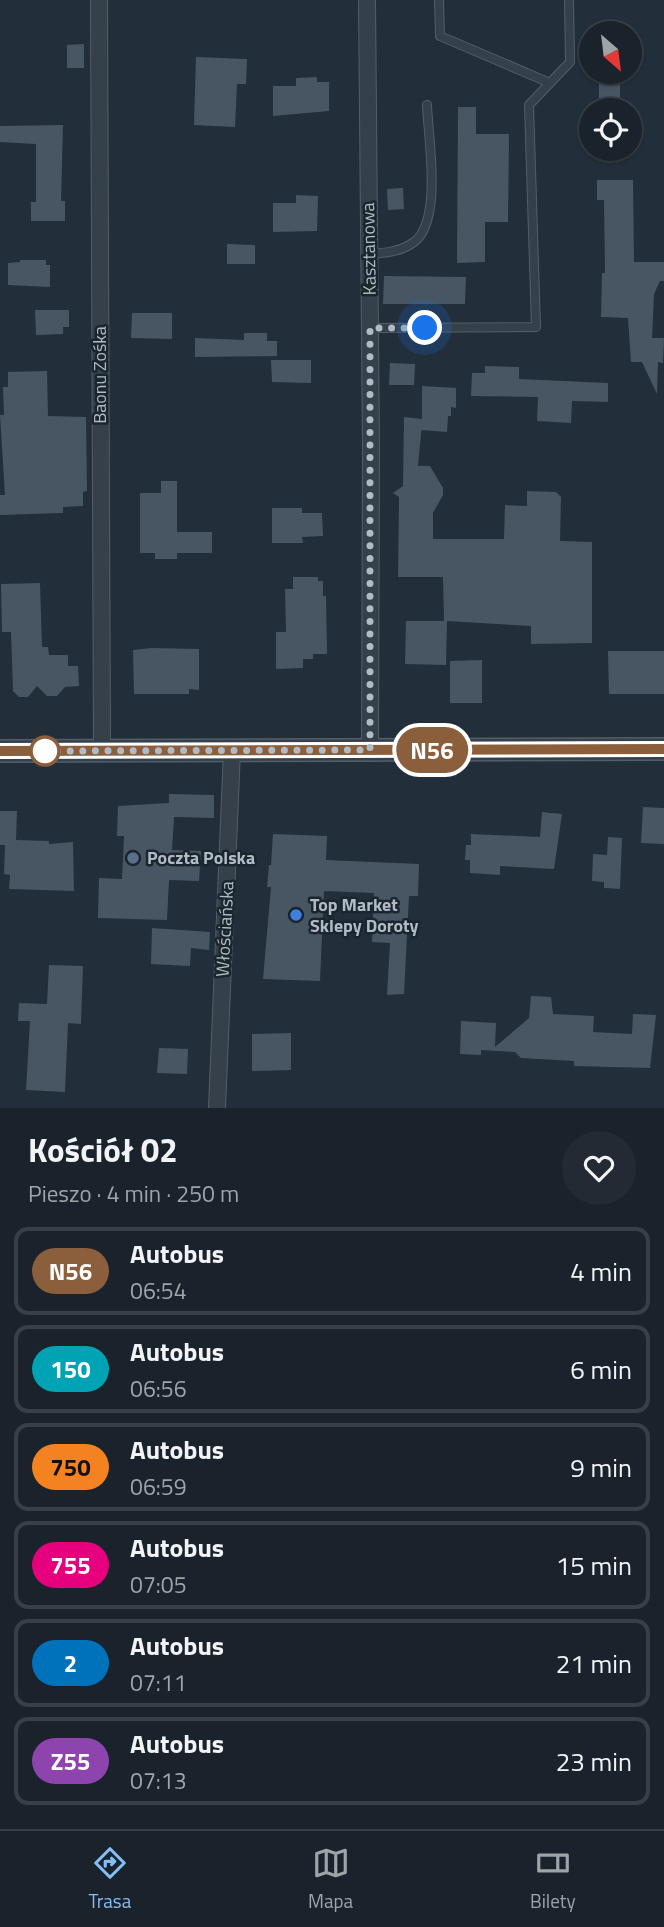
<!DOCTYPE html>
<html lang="pl">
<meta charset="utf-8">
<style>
:root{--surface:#1a222b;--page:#232a33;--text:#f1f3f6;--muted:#9fa4a9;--line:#383f47;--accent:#84bdf7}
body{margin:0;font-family:"Titillium Web",sans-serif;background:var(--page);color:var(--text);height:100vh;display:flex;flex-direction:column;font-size:26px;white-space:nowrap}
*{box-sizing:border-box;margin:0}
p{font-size:23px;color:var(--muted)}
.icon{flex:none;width:38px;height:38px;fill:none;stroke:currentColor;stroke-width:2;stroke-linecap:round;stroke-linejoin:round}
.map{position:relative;height:1108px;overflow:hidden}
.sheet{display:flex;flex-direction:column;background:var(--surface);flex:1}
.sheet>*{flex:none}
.badge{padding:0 14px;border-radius:23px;font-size:24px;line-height:46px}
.needle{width:46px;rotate:152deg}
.tools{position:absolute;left:579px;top:21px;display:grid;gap:14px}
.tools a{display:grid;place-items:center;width:63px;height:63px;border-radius:50%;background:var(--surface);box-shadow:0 2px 5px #0004,0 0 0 2px var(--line);font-size:35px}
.you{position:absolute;width:35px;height:35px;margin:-18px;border:5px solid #fff;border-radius:50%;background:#1a73e8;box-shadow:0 0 0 10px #1a73e833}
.map>.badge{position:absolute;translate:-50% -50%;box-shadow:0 0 0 4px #fff}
.round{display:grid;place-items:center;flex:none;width:74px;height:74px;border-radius:37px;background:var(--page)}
.summary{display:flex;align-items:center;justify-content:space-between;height:119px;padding:0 28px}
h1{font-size:33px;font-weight:700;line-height:52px}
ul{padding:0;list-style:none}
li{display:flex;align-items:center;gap:21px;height:88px;margin:0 14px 10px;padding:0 14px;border:4px solid var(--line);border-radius:14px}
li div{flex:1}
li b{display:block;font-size:26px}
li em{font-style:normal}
li .badge{min-width:77px;font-weight:700;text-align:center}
.tabs{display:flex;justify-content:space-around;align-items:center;height:98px;border-top:2px solid var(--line);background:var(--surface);font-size:19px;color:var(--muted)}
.tabs a{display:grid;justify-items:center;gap:4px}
.tabs .selected{color:var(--accent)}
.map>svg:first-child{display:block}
.building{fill:#485663}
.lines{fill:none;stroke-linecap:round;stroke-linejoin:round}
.service-casing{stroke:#535e68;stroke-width:10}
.minor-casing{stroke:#535e68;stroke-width:18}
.tertiary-casing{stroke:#535e68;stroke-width:24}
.service{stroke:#35404a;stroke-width:8}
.minor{stroke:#35404a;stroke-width:16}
.tertiary{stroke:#35404a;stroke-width:21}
.line-casing{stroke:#fff;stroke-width:16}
.line{stroke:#8b5e3c;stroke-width:10}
.walk{stroke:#b0bbc6;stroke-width:7;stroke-dasharray:0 12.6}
.stop-dot{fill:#fff;stroke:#8b5e3c;stroke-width:3.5}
.service-dot{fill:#5c6f8a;stroke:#1b252e;stroke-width:2.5}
.shop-dot{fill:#3f7fe0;stroke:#1b252e;stroke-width:2.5}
.labels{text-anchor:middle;stroke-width:5;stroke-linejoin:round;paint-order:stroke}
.street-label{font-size:18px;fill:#b0bbc6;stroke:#1b252e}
.poi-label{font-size:18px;font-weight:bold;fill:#b0bbc6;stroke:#1b252e;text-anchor:start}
</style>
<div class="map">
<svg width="664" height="1108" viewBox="0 0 664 1108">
<rect width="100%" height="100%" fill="#222e39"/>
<g class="building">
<polygon points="84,44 84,68 67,68 67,45"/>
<polygon points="196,57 247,59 246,84 237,84 235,127 194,125"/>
<rect x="599" y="72" width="21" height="32"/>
<polygon points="317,77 317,82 329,82 329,111 273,116 273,86 296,86 296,78"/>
<polygon points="458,107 476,107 476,134 509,134 508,222 485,222 485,262 457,263"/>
<polygon points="63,125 61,201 65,201 65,221 31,221 31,202 36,202 36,144 0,142 0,126"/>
<polygon points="597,180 633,180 634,262 664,262 664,281 660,281 654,294 652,338 664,338 663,363 658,362 657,394 642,362 631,362 628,318 601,317 602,273 605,273 604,200 597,200"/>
<polygon points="403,188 404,209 388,210 387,189"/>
<polygon points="296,195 318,196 317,231 273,232 273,203 296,203"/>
<polygon points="227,244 255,245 255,264 227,264"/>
<polygon points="20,260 46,260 46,265 50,265 50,287 8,285 8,263 20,262"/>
<polygon points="384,276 466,277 465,304 383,304"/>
<polygon points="35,310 69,310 69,327 63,327 63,334 36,335"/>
<polygon points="132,313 172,313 172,339 131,338"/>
<polygon points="244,333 267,333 267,341 277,341 277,356 195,357 195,338 244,340"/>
<polygon points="271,360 311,360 311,383 272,382"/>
<polygon points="390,363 415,364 414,385 389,385"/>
<polygon points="485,366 519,367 519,379 608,383 608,402 572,401 571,423 537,421 538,397 471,396 472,373 485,373"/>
<polygon points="47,371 48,416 86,417 87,491 83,492 83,506 63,507 63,513 0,515 0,495 5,495 0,415 4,415 3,387 8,387 8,372"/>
<polygon points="422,386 456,388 456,408 451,407 451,416 448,416 447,432 421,430 422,424 418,466 430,466 443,488 443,495 433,513 433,539 504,539 505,505 527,506 527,491 556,492 561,497 560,541 592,542 592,643 531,644 531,626 447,621 446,665 405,664 406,621 444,621 443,577 398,577 399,497 393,493 403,486 404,417 422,419"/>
<polygon points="161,481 177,481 177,532 212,532 212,553 177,553 177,559 155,559 155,553 140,553 140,493 161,493"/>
<polygon points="272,508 302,508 302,513 322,513 323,536 302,537 303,543 272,543"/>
<polygon points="293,577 318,577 318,581 323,581 323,596 326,596 327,654 313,654 313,659 303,659 303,668 276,669 276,632 286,632 285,589 293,589"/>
<polygon points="40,583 42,647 48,647 49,655 68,655 68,666 78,666 79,686 65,687 57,696 47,696 37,686 28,697 19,697 13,691 11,632 2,632 1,584"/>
<polygon points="152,648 199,649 199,690 189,689 189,694 134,694 133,650"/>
<polygon points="608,651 664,651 664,694 609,694"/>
<polygon points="482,660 482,703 450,703 450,661"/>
<polygon points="169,794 214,795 214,818 174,817 172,850 201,851 199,881 169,880 167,920 98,918 99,878 122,879 124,836 117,836 118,806 169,803"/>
<polygon points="643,807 664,808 664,844 641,843"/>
<polygon points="0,811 17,811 16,840 49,841 49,844 73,842 74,891 9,889 10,875 4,874 5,845 0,845"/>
<polygon points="542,812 562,814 554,869 500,866 500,875 470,873 470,860 465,860 466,845 471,845 471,834 540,837"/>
<polygon points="273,834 327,836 326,860 419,864 418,896 409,896 404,994 387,995 390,943 372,942 374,893 324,891 320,981 263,979 271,887 267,887 269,865 271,865"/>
<polygon points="608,837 622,838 620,889 604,888 604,882 592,881 593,854 607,855"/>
<polygon points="152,928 210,932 209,950 191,948 190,966 151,964"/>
<polygon points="49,965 83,966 81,1024 68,1023 65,1092 26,1090 30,1021 18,1021 19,1003 47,1004"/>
<polygon points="531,996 551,997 553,1014 594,1016 593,1032 632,1034 633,1014 656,1015 650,1068 574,1066 574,1061 521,1058 515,1052 481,1050 481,1055 460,1054 461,1021 496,1023 495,1047 529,1018"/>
<polygon points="291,1033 291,1070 252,1071 252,1034"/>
<polygon points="159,1048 188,1049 187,1074 157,1073"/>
</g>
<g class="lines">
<defs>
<g id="service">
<polyline points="439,0 440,36 550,83"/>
<path d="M369,254C383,253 399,252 411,244C444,226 428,137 427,105"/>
<polyline points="370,328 536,327 529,105 570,62 569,0"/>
</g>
<g id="minor">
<polyline points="99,0 102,750"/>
<polyline points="367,0 371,449 370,750"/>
<polyline points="217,1108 232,750"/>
</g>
<polyline id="tertiary" points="0,751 664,749"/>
</defs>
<use href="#service" class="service-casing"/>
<use href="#minor" class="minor-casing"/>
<use href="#tertiary" class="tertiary-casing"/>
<use href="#service" class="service"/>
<use href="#minor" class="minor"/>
<use href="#tertiary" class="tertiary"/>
</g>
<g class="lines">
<defs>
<polyline id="line" points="0,751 664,749"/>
</defs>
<use href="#line" class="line-casing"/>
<use href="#line" class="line"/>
<polyline class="walk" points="45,751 370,750 370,328 425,328"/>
</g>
<circle class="stop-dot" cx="45" cy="751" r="14"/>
<circle class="service-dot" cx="133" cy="858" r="7"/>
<circle class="shop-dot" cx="296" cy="915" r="7"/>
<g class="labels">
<g class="street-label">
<text transform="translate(369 249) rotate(-91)" y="6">Kasztanowa</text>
<text transform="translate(100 375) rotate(-90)" y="6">Baonu Zośka</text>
<text transform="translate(225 929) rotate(-87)" y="6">Włościańska</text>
</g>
<g class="poi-label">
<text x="147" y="864">Poczta Polska</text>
<text x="310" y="911">Top Market<tspan x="310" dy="21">Sklepy Doroty</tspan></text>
</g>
</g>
</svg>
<div class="tools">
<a><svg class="needle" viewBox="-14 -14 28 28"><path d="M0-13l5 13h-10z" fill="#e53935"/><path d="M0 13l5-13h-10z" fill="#9fa4a9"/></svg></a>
<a><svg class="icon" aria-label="locate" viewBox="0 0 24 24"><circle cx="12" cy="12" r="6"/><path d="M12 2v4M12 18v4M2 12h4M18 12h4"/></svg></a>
</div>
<div class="you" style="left:425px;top:328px"></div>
<b class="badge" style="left:432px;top:750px;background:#8b5e3c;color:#fff">N56</b>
</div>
<section class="sheet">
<div class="summary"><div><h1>Kościół 02</h1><p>Pieszo · 4 min · 250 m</p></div><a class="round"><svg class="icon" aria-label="heart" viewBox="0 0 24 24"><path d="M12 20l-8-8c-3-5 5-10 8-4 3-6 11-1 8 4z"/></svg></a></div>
<ul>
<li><span class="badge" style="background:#8b5e3c;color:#fff">N56</span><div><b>Autobus</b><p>06:54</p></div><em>4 min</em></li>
<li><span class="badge" style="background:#00a3b4;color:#fff">150</span><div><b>Autobus</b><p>06:56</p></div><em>6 min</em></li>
<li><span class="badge" style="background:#f58220;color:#111">750</span><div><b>Autobus</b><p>06:59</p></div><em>9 min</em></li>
<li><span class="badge" style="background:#e6007e;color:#fff">755</span><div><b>Autobus</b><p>07:05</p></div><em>15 min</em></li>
<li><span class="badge" style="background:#0072bc;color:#fff">2</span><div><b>Autobus</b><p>07:11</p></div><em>21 min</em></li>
<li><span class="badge" style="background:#8e44ad;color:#fff">Z55</span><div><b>Autobus</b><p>07:13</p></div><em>23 min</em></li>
</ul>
</section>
<nav class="tabs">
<a class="selected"><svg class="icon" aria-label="directions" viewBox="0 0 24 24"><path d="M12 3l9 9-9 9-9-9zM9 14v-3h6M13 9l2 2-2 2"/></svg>Trasa</a>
<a><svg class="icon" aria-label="map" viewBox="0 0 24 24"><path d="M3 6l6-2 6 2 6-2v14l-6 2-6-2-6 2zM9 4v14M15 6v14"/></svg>Mapa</a>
<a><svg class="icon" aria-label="tickets" viewBox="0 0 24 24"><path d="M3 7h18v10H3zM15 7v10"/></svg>Bilety</a>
</nav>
